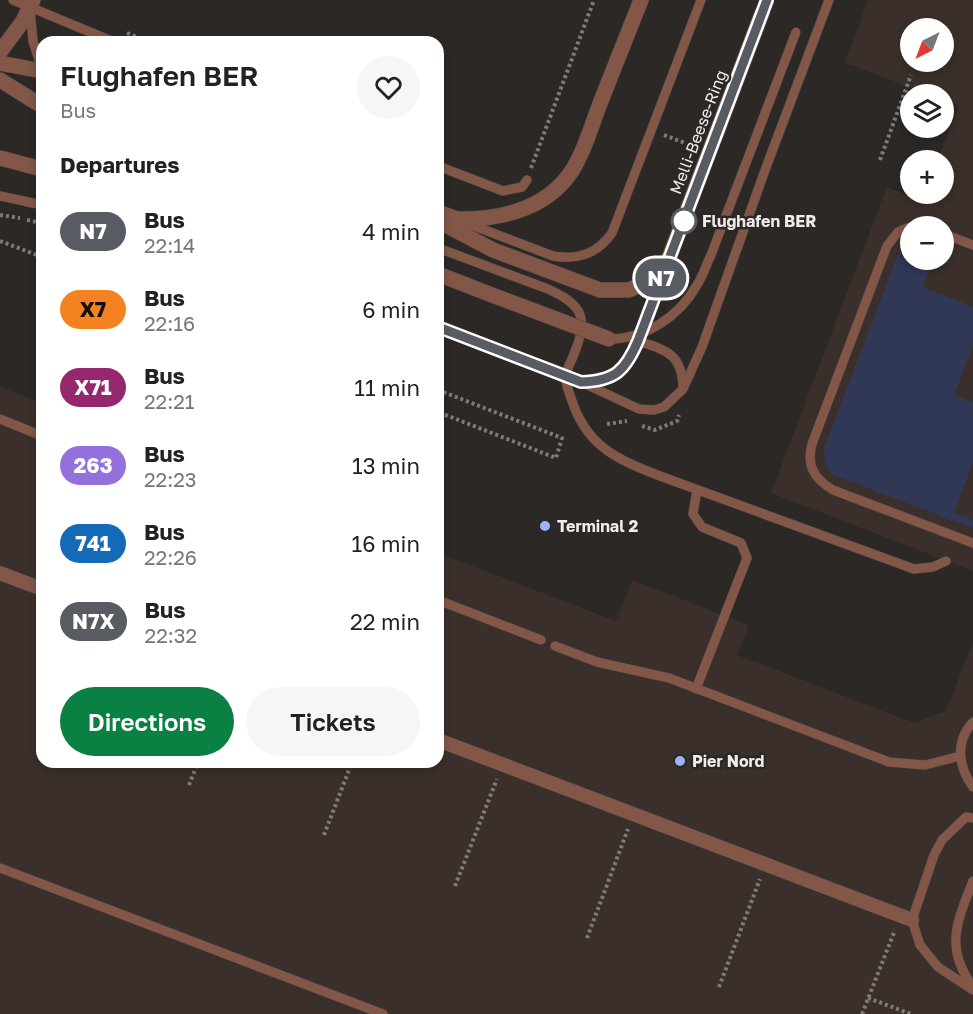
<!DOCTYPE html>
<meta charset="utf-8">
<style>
:root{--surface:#fff;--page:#f6f6f6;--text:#222;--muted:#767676;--accent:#0b8043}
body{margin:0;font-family:"Golos Text",sans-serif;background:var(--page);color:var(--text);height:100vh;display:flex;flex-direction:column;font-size:22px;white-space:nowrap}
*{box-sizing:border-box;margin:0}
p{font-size:20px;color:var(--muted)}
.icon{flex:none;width:33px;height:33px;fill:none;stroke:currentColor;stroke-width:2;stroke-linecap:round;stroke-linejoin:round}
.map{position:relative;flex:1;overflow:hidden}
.side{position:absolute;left:36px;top:36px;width:408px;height:732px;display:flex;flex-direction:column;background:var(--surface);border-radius:18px;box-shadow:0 3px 9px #0003}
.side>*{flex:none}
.badge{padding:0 12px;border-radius:20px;font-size:21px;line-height:39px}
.needle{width:39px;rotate:222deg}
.tools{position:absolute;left:900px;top:18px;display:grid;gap:12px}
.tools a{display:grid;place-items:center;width:54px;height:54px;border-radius:50%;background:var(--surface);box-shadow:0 3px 9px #0003;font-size:30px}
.map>.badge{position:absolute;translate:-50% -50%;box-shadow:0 0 0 3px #fff}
h2{padding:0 24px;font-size:22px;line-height:54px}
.round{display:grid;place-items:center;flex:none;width:63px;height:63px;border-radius:32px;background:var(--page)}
.summary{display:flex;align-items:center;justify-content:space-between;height:102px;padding:0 24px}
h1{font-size:28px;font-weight:600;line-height:45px}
.button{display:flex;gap:12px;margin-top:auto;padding:12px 24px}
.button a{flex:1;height:69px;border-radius:36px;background:var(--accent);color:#fff;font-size:24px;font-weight:600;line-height:69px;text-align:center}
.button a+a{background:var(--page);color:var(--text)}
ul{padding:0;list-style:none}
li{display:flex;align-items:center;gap:18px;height:78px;padding:0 24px}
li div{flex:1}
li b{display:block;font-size:22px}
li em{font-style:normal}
li .badge{min-width:66px;font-weight:700;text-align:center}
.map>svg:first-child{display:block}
.built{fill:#3a2f2b;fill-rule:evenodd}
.green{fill:#313856}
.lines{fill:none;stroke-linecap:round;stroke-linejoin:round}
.minor-tunnel{stroke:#494544;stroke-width:15;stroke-dasharray:15 8;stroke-linecap:butt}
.service-casing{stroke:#474342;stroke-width:10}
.pedestrian-casing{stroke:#474342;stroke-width:15}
.minor-casing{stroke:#474342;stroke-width:16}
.tertiary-casing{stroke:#474342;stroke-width:16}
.path{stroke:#7e7b79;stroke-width:4;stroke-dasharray:3 3;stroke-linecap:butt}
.service{stroke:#825747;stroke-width:9}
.pedestrian{stroke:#825747;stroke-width:14}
.minor{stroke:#825747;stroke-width:15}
.tertiary{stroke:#825747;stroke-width:15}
.service-bridge-casing{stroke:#474342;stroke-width:10;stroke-linecap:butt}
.tertiary-bridge-casing{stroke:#474342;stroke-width:16;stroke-linecap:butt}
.service-bridge{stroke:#825747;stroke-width:9}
.tertiary-bridge{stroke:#825747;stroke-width:15}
.line-casing{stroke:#fff;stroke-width:14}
.line{stroke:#595b62;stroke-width:9}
.stop-dot{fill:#fff;stroke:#595b62;stroke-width:3}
.poi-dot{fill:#9fb3fd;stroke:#2c2826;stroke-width:2}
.labels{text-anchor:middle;stroke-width:5;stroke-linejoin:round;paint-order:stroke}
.street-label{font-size:16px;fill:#efeceb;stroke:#2c2826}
.stop-label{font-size:16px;font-weight:bold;fill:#efeceb;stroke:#2c2826;text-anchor:start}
.poi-label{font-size:16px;font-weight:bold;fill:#efeceb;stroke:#2c2826;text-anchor:start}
</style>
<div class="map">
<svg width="973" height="1014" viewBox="0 0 973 1014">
<rect width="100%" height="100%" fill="#2c2826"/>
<g class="built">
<path d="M868,0H973V571L771,493L887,187L922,201L925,194H944V160H938L959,106L944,100V94H929L845,63ZM910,28H944V62H910ZM910,226H944V260H910Z"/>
<polygon points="0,387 42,403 42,762 438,762 438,553 616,621 632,580 749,625 737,655 914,723 946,711 973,642 973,1014 0,1014"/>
</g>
<polygon class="green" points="910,244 910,260 933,260 923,287 973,307 973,346 954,395 973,402 973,462 954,513 973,520 973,528 833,475 825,464 824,448 898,254"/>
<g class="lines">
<polyline class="minor-tunnel" points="762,13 767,0"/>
<defs>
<g id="service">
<polyline points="13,0 114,42"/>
<polyline points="30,9 33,41 42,70"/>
<polyline points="438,166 503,191 522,187 527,180"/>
<polyline points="0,196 42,205"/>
<path d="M464,222L553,256C578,260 597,254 612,233L701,0"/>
<polyline points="918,226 926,226"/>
<path d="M910,227L898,232L887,246L812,444C806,467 815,479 833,490L973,543"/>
<polyline points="944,234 973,245"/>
<path d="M438,248L548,289C583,305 589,318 574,354C572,360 567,368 566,375C564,382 569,391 571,398C586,446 616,459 660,476L914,569L933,567L946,561"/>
<polyline points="650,310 664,270"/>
<polyline points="438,327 581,382 639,409 654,410 664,407 683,389 702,347 764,173 829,0"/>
<path d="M638,341C666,350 682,354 683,387"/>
<polyline points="584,382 599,382 623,369"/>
<polyline points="0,419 42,436"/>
<polyline points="438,600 541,640"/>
<polyline points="555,646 597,662 669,678 889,762 925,765 960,756"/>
<polyline points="696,689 747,558 741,543 702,527 693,514 697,490"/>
<path d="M973,722C955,741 958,767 973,787"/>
<polyline points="973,818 966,817 942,840 934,855 912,920 920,945 938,967 973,990"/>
<polyline points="0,868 383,1014"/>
<path d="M973,881C957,922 944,948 973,987"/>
</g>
<g id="pedestrian">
<polyline points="0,573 42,589"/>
<polyline points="438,740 912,920"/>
</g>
<g id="minor">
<path d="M457,219C504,220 554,207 577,162C586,145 592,125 599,106C613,71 627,35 641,0"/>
<polyline points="438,221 493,250 600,290 629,290 644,283 654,276 669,258 762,13"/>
</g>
<g id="tertiary">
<polyline points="0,52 23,21 33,0"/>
<polyline points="0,63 42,71"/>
<polyline points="0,80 42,106"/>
<polyline points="0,158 42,169"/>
<polyline points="438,212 457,219"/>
<polyline points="438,274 492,295"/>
</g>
</defs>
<use href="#service" class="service-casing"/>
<use href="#pedestrian" class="pedestrian-casing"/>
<use href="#minor" class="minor-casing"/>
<use href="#tertiary" class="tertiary-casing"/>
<g class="path">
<polyline points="127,33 150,42"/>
<polyline points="664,135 693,146"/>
<polyline points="880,160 911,75"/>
<polyline points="531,168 594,0"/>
<polyline points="0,215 20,218"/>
<polyline points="27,220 42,223"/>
<polyline points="0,241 42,257"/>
<polyline points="438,390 562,438 556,458 438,412"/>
<polyline points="607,424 627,421"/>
<polyline points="642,426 655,430 677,421 679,415"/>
<polyline points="189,785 198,762"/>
<polyline points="324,835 352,762"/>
<polyline points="455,886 497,779"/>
<polyline points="587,938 628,829"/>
<polyline points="719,987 760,879"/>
<polyline points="868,998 911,1014"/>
<polyline points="862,1014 895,930"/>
</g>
<use href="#service" class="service"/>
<use href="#pedestrian" class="pedestrian"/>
<use href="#minor" class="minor"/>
<use href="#tertiary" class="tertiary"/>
<defs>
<path id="service-bridge" d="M609,339C645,339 679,317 697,285C703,276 706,265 711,255L796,32"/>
<polyline id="tertiary-bridge" points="492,295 609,339"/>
</defs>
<use href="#service-bridge" class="service-bridge-casing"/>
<use href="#tertiary-bridge" class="tertiary-bridge-casing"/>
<use href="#service-bridge" class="service-bridge"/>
<use href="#tertiary-bridge" class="tertiary-bridge"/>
</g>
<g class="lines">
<defs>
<path id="line" d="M438,327L581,382C615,381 625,371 638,341L767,0"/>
</defs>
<use href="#line" class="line-casing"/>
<use href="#line" class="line"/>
</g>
<circle class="stop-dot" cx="684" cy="221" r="12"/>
<g class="poi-dot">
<circle cx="545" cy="526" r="6"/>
<circle cx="680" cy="761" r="6"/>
</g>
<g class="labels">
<g class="street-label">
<text transform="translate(698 132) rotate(-69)" y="6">Melli-Beese-Ring</text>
</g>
<g class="stop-label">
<text x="702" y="227">Flughafen BER</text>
</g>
<g class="poi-label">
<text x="557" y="532">Terminal 2</text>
<text x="692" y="767">Pier Nord</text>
</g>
</g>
</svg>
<div class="tools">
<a><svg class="needle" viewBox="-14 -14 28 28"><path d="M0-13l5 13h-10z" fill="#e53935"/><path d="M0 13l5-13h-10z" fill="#767676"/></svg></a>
<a><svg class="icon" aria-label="layers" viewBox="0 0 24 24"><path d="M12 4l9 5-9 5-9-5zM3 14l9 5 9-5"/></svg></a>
<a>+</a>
<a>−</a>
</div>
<b class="badge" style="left:661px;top:278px;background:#595b62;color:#fff">N7</b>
<section class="side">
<div class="summary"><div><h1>Flughafen BER</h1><p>Bus</p></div><a class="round"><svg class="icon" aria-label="heart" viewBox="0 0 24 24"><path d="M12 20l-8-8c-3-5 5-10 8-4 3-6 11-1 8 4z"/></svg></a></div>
<h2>Departures</h2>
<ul>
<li><span class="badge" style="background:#595b62;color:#fff">N7</span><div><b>Bus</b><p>22:14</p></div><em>4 min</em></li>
<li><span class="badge" style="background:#f58220;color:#111">X7</span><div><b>Bus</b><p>22:16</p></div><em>6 min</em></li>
<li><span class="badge" style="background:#95276e;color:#fff">X71</span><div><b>Bus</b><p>22:21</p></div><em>11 min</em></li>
<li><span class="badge" style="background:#9370db;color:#fff">263</span><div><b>Bus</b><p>22:23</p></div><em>13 min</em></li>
<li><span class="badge" style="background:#156ab8;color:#fff">741</span><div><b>Bus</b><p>22:26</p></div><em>16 min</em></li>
<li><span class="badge" style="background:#595b62;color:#fff">N7X</span><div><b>Bus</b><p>22:32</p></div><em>22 min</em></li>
</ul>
<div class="button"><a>Directions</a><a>Tickets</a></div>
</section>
</div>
